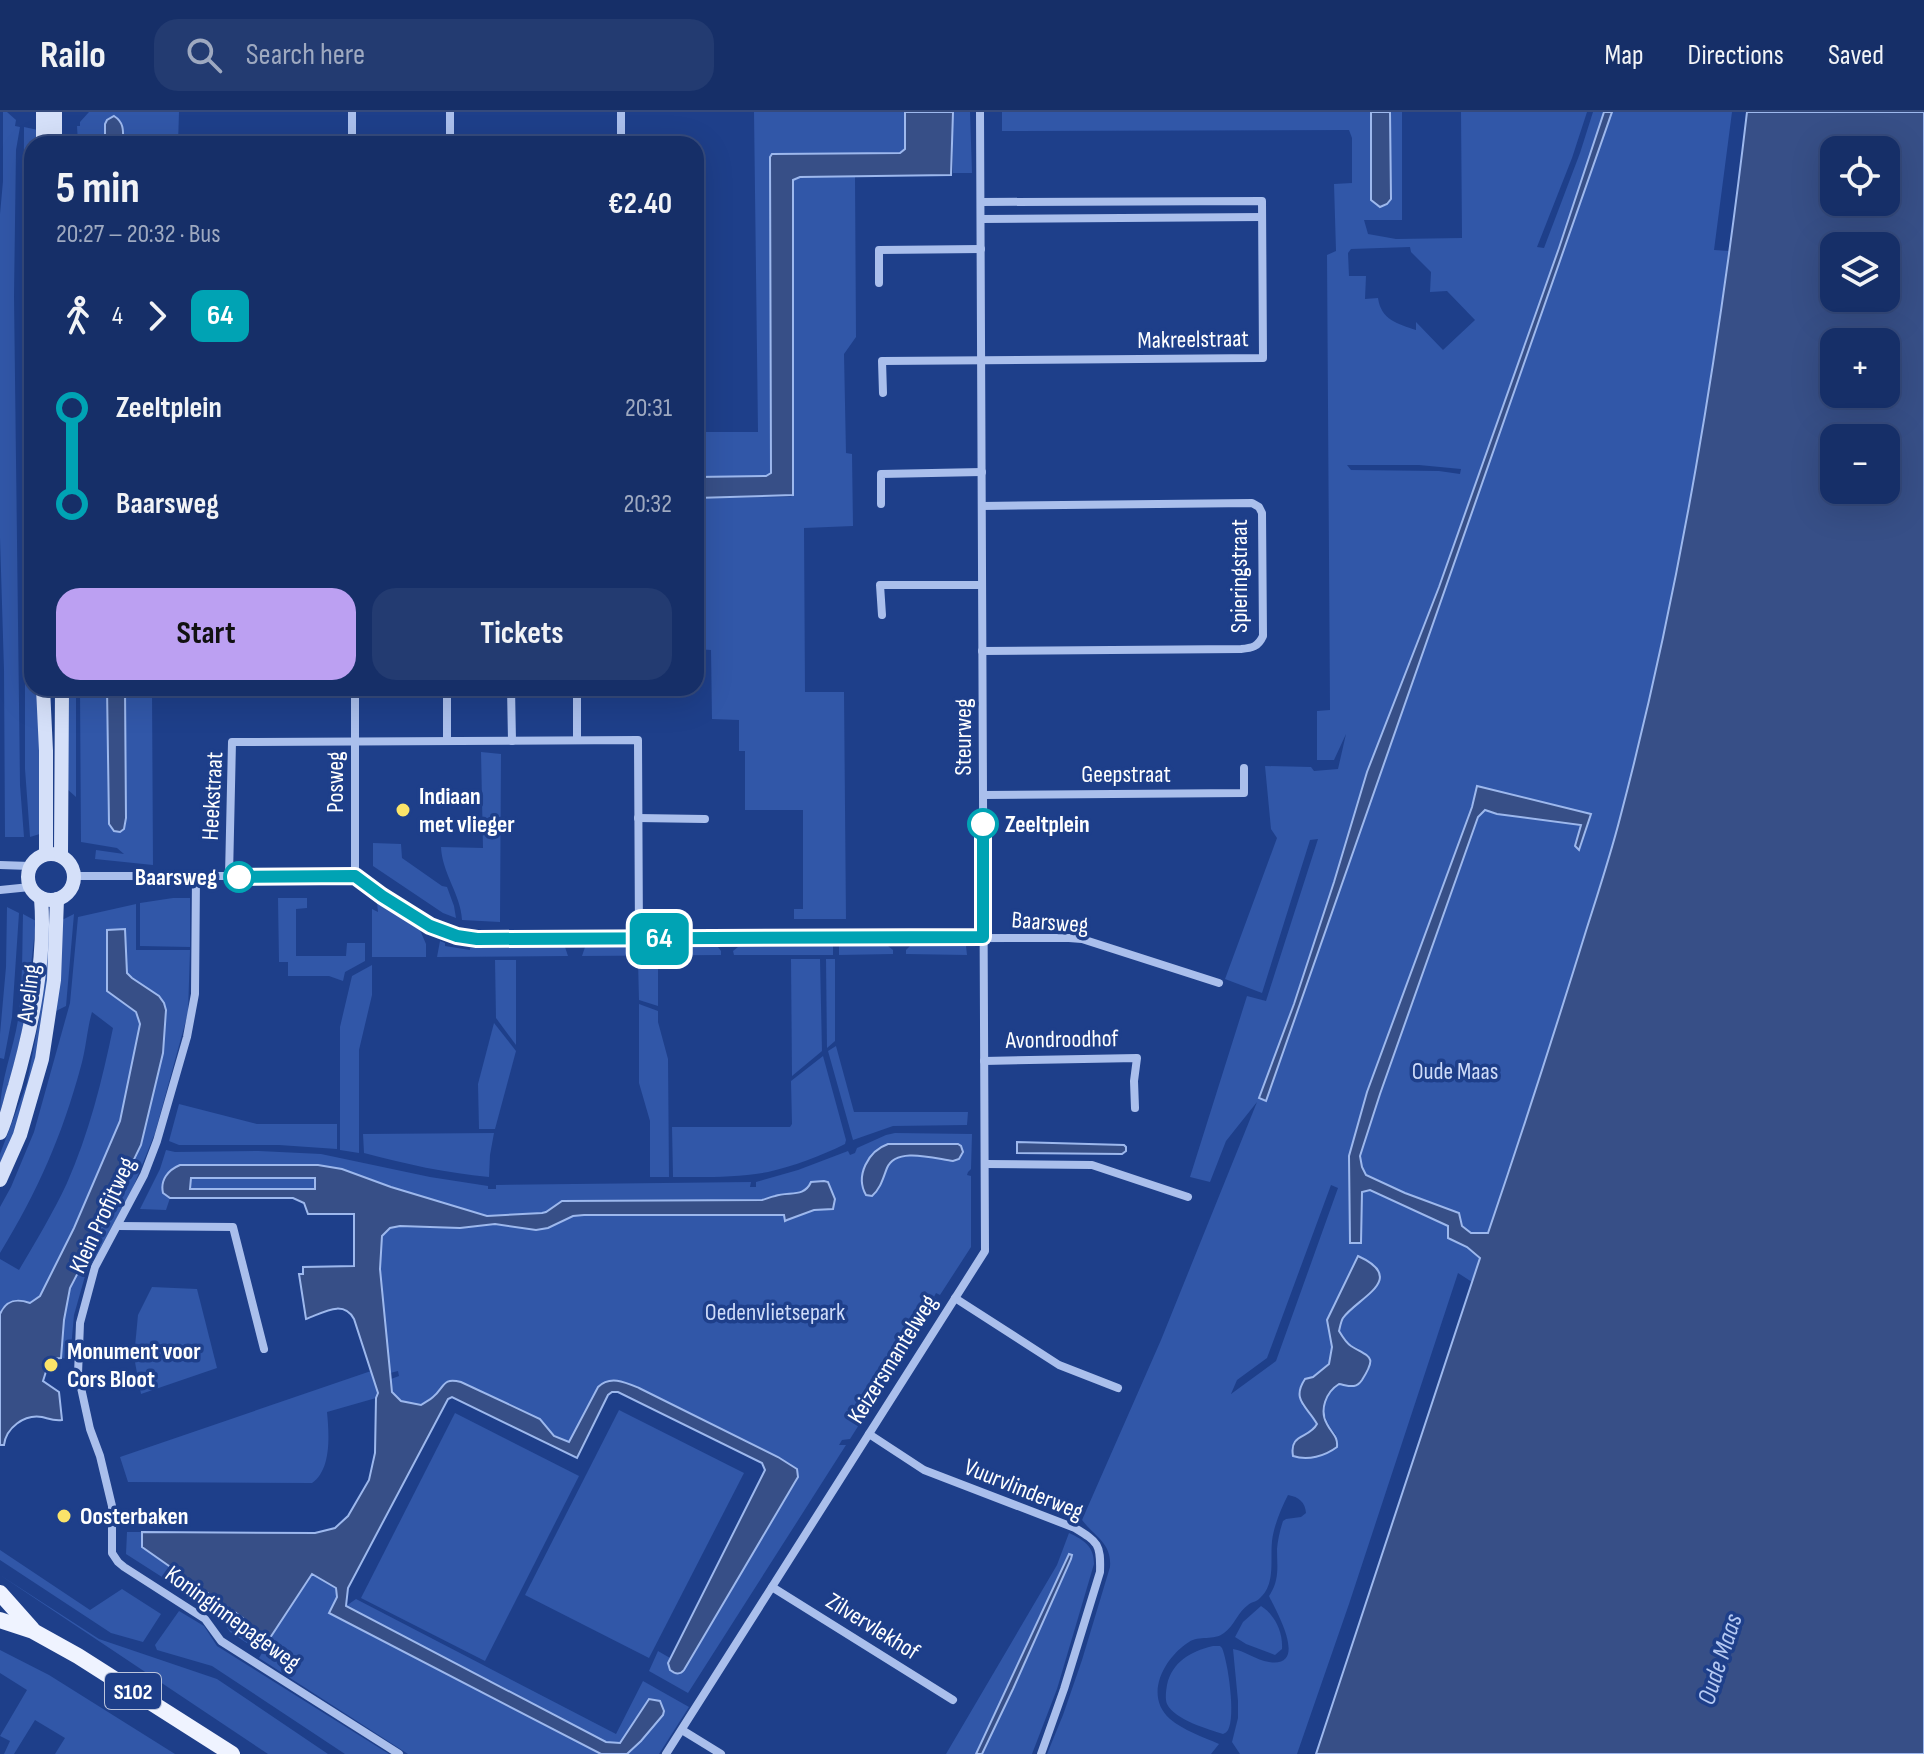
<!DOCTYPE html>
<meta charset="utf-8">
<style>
:root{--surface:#162f68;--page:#233b71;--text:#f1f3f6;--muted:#9ea9c0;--line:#354a7c;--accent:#bca0f2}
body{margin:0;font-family:"Sofia Sans Condensed",sans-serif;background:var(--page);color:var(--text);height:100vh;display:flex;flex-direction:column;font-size:30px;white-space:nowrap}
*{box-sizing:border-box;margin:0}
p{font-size:26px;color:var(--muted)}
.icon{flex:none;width:44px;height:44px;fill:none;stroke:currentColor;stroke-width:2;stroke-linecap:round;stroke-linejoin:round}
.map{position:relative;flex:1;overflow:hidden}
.drawer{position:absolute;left:24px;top:24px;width:680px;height:560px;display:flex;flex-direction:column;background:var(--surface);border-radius:24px;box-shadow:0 8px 32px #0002,0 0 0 2px var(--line)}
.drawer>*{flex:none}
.badge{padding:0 16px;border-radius:12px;font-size:28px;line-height:52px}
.tools{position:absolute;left:1820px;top:24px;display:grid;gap:16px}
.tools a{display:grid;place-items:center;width:80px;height:80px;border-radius:16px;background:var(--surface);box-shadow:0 8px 32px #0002,0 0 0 2px var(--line);font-size:40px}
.map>.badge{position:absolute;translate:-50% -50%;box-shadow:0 0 0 4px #fff}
.legs{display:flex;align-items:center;gap:12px;height:88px;padding:0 32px;font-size:26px}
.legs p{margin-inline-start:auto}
.summary{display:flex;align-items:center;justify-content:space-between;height:136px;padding:0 32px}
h1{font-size:44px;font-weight:700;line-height:60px}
.primary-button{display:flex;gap:16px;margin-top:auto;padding:16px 32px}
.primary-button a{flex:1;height:92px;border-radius:24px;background:var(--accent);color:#111;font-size:32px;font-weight:700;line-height:92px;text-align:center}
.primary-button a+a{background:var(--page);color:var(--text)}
ul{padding:0 32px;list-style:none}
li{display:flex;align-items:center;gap:28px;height:96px;font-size:30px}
li i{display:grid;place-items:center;width:12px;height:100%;margin:0 10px;background:currentColor}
li i::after{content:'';width:20px;height:20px;margin:-10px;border:6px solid;border-radius:50%;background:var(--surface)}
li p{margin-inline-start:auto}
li:first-child i{background:linear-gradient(#0000 50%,currentColor 0)}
li:last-child i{background:linear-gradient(currentColor 50%,#0000 0)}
header{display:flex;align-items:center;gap:48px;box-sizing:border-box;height:112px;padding:0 40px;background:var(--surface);border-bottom:2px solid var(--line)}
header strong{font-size:38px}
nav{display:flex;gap:44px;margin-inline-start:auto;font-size:28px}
.search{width:560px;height:72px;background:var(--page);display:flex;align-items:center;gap:20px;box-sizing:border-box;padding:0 28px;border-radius:24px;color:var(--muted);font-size:30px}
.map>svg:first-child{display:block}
.green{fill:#3157a8;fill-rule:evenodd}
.water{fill:#374f87;stroke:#9db8ed;stroke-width:2;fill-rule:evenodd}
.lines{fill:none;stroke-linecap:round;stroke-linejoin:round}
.street{stroke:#aabfec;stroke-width:8}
.secondary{stroke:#d5e0f9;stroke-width:14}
.primary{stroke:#eff3ff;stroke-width:16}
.line-1-casing{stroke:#fff;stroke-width:18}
.line-1{stroke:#00a3b4;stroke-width:12}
.poi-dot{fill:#fbe469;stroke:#1e3f8a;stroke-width:3}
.stop-1-dot{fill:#fff;stroke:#00a3b4;stroke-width:4}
.labels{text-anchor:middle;stroke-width:7;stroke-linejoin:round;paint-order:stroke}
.shield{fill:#1e3f8a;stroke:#bcc5dc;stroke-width:2}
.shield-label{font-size:22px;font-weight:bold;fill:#fff}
.street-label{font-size:24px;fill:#fff;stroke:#1e3f8a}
.poi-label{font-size:24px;font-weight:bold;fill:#fff;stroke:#1e3f8a;text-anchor:start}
.stop-label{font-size:24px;font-weight:bold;fill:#fff;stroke:#1e3f8a;text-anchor:start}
.park-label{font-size:24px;fill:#cfdcf9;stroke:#1e3f8a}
.water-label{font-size:26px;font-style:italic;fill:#b5c9f3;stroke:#1e3f8a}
</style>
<header>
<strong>Railo</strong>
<div class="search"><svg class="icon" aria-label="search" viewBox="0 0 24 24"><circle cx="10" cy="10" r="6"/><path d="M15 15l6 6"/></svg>Search here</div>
<nav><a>Map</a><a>Directions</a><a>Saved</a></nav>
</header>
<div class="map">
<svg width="1924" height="1642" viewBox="0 0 1924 1642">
<rect width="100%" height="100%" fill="#1e3f8a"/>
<g class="green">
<polygon points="3,0 7,0 16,8 15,14 20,15 16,38 14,184 20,673 24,725 5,725 4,558 0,426 0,102 3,69"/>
<polygon points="89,0 179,0 178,32 123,32 123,14 105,12 105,32 78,32 77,14 80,14 80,10"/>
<polygon points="754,0 905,0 905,37 900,41 772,42 770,45 771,361 766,364 696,365 696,320 758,320"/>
<polygon points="953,0 970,0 972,61 953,61"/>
<path d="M1002,0H1371V88L1391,87L1390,0H1402V108H1364L1368,122L1396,127L1462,126L1461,0H1587L1572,46L1537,135L1544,136L1580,41L1593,0H1604L1559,136L1439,475L1367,660L1334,770L1294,892L1259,986L1265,989L1612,0H1732L1714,138L1729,139C1702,330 1671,522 1620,709C1576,864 1523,1017 1472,1170L1458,1161L1349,1492L1297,1642H1240L1232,1630L1238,1606V1589L1233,1537C1245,1539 1256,1548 1269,1550C1310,1556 1275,1497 1269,1484C1280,1468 1277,1454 1277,1437C1278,1427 1280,1418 1283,1409L1286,1407L1301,1405L1306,1401C1305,1390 1299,1385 1288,1383C1281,1397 1274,1413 1272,1429C1270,1448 1276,1473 1259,1487C1256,1490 1251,1490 1248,1493C1238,1500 1234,1514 1224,1521C1214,1529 1199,1523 1189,1530C1165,1545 1143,1583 1170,1607C1183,1618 1203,1625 1219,1632L1211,1642H1047L1063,1603L1082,1548L1110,1455C1112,1431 1095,1425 1082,1408L1161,1228L1257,990L1226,1029L1210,1070L1190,1065L1247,884L1266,889L1318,727L1310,728L1262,881L1225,867L1277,726L1271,717L1265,654L1311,655L1314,659L1338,657L1346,622L1334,648H1317V599L1330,598L1327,143L1336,139L1334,72L1352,71V26L1349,18L1002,19ZM1410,135L1411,140L1431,160L1430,180L1447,179L1475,208L1443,238L1416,210V218C1398,212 1381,208 1378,186L1365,187L1366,164H1349L1348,141L1351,137ZM1347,353H1419L1461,357L1460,362L1439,359L1351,358ZM1368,978L1354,1043L1350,1130L1349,1044ZM1331,1073L1338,1076L1276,1249L1231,1282L1237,1268L1267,1246ZM1358,1144L1339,1219L1350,1233L1359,1237L1354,1275L1339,1272C1317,1286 1322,1306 1336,1323L1299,1325L1313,1319L1317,1312L1302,1293L1313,1265L1328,1253L1331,1246L1332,1235L1327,1208Z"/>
<polygon points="24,15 38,18 37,32 32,32 30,165 23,204"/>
<polygon points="855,64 856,225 844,242 846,341 852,342 853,414 804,416 805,580 844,580 846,807 794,807 794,797 803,797 803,698 745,698 745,639 739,639 739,608 712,607 711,538 696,537 696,386 791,385 793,383 793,68 799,65"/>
<polygon points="32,527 32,576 38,576 43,721 30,725 25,657 25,535 26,531"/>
<polygon points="66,576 76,576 76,685 67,677"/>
<polygon points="80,576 107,576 108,701 111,716 126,706 125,576 152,576 153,753 95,747 96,738 124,742 117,736 81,730"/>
<path d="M481,640L501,642L500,810L462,808C461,783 442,761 441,735L483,736Z"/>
<polygon points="373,731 401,732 402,746 442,774 447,775 454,794 456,806 443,801 373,754"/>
<polygon points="173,786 190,786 190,835 140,834 140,791"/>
<polygon points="278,786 307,786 307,796 296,797 296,844 346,844 347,831 365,831 365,849 345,860 343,869 329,864 288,864 288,850 279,850"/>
<polygon points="377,790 420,818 426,832 426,845 372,845 372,797 378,800"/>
<path d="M136,792V838H190L188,901L155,1021L132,1078L85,1164L74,1203L70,1247L61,1246L64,1208L70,1176L128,1066L141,1033L163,941L159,884L132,866L127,861L125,817L107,818L140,913L120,1009L74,1116L40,1184L30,1191L22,1188L0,1202V1147L19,1158C36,1129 53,1101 67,1071C89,1021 102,969 113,916L92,900C87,917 86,937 81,954C62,1024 38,1079 0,1141V1095L11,1075L34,1020L70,891L78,805Z"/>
<polygon points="7,795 19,801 12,905 4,947 0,946 0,922 6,855"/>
<path d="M23,802L36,809L25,907L11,965L0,1000C0,969 13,939 18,908C23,873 22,838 23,802Z"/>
<polygon points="74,802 66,894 56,899 62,808"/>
<polygon points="54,811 45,910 33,969 0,1060 0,1042 27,971 39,908 48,812"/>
<polygon points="440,829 445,831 445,834 470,838 470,836 565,835 568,844 437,845"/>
<polygon points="833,834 833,843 734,843 733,839 738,835"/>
<polygon points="839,834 888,834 893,838 893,842 839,843"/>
<polygon points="910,834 966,834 967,843 906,842 906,838"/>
<polygon points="585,835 718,835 721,839 721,843 582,844"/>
<polygon points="791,847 820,847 822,939 792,964"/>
<polygon points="826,847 835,847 835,929 827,936"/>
<polygon points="495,848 516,848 516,933 496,906"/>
<polygon points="638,849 658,849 658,894 639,888"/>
<polygon points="372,853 372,883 359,938 359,1041 340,1038 340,915 352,864"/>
<polygon points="639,892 658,899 658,910 668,947 669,1065 650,1065 650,1009 639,971"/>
<polygon points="494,911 516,939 495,1017 479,1017 478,972"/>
<polygon points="836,934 854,1000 968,1000 967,1013 893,1014 853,1028 828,939"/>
<path d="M823,944L846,1028L845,1032C821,1044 794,1054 768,1060C737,1066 704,1065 673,1065L672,1015H790L792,1012L791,969Z"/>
<polygon points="179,992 257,1012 337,1012 337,1037 279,1033 179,1033 169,1029"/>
<path d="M494,1021L490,1043L489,1065C446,1061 405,1052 364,1041L363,1022Z"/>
<path d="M895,1021L972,1022L971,1057L968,1060L967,1063L971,1064V1135L940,1183L936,1181L934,1185L938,1188L865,1303L860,1300L857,1305L862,1308L850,1327L842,1328L839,1333H846L688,1581L649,1559L658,1539L670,1546L668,1551L791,1352L639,1276L615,1268L569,1330L554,1324L540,1307L446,1270L434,1285L421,1293C400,1289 393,1292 391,1267L399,1264L398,1259L390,1261C388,1238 373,1134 385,1120C387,1117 392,1116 396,1114L460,1116L391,1075L342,1057L318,1053H180L168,1060L163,1081L170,1086L166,1098L140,1097L160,1057L166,1038L175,1040L259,1039L321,1042L430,1065L488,1074V1077H496V1073L751,1070L750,1075H756V1070L798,1058L848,1039L850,1043L855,1041L857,1036L886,1023Z"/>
<polygon points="190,1066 316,1066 315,1077 190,1077"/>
<polygon points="152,1175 197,1177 217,1256 141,1282 134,1245 138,1203"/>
<path d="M371,1259L378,1281L376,1286L327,1300C329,1321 332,1357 312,1371L128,1370L120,1345Z"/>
<polygon points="619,1298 744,1361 649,1546 525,1483"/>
<polygon points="455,1301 579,1364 485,1549 361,1486"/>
<polygon points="127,1420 142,1420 142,1436 243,1506 256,1527 312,1462 336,1476 337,1485 329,1501 601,1642 408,1642 259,1546 262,1541 230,1520 218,1502 212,1497 126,1442"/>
<path d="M1069,1421C1084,1428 1094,1434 1094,1452L1057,1577L1032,1642H982L1013,1577L1071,1447L1070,1442L1067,1445L976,1642H946L1057,1453Z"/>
<polygon points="0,1438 90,1498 122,1477 161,1502 143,1530 111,1521 0,1448"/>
<polygon points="0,1463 99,1527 217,1567 328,1642 268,1642"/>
<polygon points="356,1487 616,1622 643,1569 689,1595 659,1642 627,1642 660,1607 664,1599 644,1594 624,1628 617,1632 605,1630 346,1494"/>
<path d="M1261,1494C1275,1503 1283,1520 1282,1537L1275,1543L1246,1532L1235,1525L1243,1510Z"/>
<polygon points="179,1499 204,1514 217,1534 389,1642 345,1642 212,1554 157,1538 155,1533"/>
<path d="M1213,1534H1220L1222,1536C1228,1550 1236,1605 1228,1618C1227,1620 1225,1621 1223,1622C1208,1617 1175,1608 1167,1592C1165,1587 1166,1579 1167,1573C1172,1550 1191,1539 1213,1534Z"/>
<polygon points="0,1538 49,1563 175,1642 55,1642 65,1626 35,1608 14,1642 4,1642 10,1629 0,1624 27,1578 0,1561"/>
</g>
<g class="water">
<polygon points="905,0 953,0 951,63 800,65 793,68 793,383 696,386 696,365 766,364 771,361 770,45 772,42 900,41 905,37"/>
<polygon points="1371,0 1390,0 1391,87 1387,92 1380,95 1371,88"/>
<polygon points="1604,0 1612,0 1266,989 1259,986 1294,892 1334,770 1367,660 1439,475 1559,136"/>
<path d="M1747,0H1924V1642H1316L1480,1146L1467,1135L1448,1126V1114L1370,1078L1362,1080L1361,1131H1350L1349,1044L1367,980L1472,695L1477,674L1591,702L1579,738L1575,734L1581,713L1497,702L1485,698L1478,705L1380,982L1360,1044L1362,1055L1366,1063L1405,1081L1459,1101L1462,1114L1471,1121H1488C1522,1021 1554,922 1585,822C1597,784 1610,745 1620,706C1681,475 1719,238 1747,0ZM1834,38H1886V90H1834ZM1834,134H1886V186H1834ZM1834,230H1886V282H1834ZM1834,326H1886V378H1834Z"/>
<path d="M114,4C125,11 123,20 123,32H105V12L107,8Z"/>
<polygon points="107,576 125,576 126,706 124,717 120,720 114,719 109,712"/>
<path d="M125,817L127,861L132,866L159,884L164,891L166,898L163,941L141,1033L96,1126L70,1176L64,1208L61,1246L50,1247L43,1269L59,1280L62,1308C54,1309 50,1307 42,1305C24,1302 6,1316 4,1333H0V1202C6,1188 16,1186 30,1191L40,1184L74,1116L120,1009L140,912L136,900L107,879V818Z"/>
<polygon points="1017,1030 1124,1033 1126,1035 1126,1039 1122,1042 1017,1041"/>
<path d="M888,1032H958L961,1034L963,1040L959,1047L953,1049C936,1047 896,1034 887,1056C883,1066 881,1076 872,1084L866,1083C855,1064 868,1039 888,1032Z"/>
<path d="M180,1053H318L342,1057L391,1075L487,1104L542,1101L546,1100L562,1089L762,1088C766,1087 770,1085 775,1084C789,1079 804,1086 811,1070L824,1069L828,1070L835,1087L833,1097L814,1098L787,1108L785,1109L784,1103H584L573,1104L548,1116L536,1118L495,1112L460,1116L400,1114L390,1116L382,1124L380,1157L392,1280L401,1289L421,1293C425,1290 430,1288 433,1285C445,1275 442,1265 461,1270L540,1307L554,1324L569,1330L598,1275C610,1263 625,1270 639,1276L778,1345L797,1357L798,1365L795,1370L684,1558C680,1563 675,1562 670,1558L668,1551L765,1358L762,1351L618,1280H612L608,1283L577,1346L452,1285L448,1287L348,1476L346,1494L606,1630L620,1631L649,1587L660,1589L664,1599L663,1603L641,1629L627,1642H601L329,1501L337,1485L336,1476L312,1462L266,1532L256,1527L243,1506L142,1435V1420L315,1421L335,1416L348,1404L369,1368L375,1341L376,1286L378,1281L354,1207C343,1187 323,1201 306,1207L299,1162H303V1155L354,1154V1102H308L304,1091L293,1086H170L163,1081C160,1068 168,1058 180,1053ZM191,1066H315V1077H190Z"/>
<path d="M1358,1144C1409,1167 1357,1186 1343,1206C1341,1209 1340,1215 1339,1219C1342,1224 1346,1231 1351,1234C1371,1246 1377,1244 1362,1268C1356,1277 1350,1274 1339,1272C1326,1280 1319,1298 1327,1312C1332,1322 1338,1324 1337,1335C1325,1344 1308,1349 1293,1344C1289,1321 1309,1327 1317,1312C1307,1294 1291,1288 1305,1267L1313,1265L1329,1252L1332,1235L1327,1208Z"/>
<polygon points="1069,1442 1072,1443 1071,1447 1013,1577 982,1642 976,1642"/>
</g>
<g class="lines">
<g class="street">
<polyline points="352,0 352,32"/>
<polyline points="621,0 621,32"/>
<polyline points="450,32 450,0"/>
<polyline points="981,107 1262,105"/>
<polyline points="879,171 879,138 981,137"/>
<polyline points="883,281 882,249 1263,246 1262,89 981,90"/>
<polyline points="881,392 881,362 982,360"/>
<path d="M982,394L1252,391L1259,395L1262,401L1263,524C1258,535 1252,536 1241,537L982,539"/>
<polyline points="882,503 880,473 982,473"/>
<polyline points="355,576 355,764"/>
<polyline points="447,576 447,629"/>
<polyline points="511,576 512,629"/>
<polyline points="577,628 577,576"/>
<polyline points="983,683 1244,681 1244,656"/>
<polyline points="638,706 705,707"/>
<polyline points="0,753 30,754"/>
<path d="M74,764H355C394,793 429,820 477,827L1069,826L1082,827L1219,871"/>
<polyline points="196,764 195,882 187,925 157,1029 144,1063 95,1155 80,1211 78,1262 90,1317 100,1344 112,1394 112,1441 118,1450 124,1455 205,1507 221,1529 399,1642"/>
<polyline points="229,764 232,630 638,628 639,827"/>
<polyline points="0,778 30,775"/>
<polyline points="984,949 1137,946 1134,969 1135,996"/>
<polyline points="985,1052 1092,1053 1188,1085"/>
<polyline points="118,1114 233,1115 264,1237"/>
<polyline points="955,1186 1059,1253 1118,1276"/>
<path d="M869,1322L924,1358L1075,1416C1098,1430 1101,1432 1100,1460L1064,1577L1041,1642"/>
<polyline points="772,1475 953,1588"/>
<polyline points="682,1618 721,1642"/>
<polyline points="666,1642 985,1139 980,0"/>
</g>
<g class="secondary">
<polyline points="43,32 43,0"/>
<polyline points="55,32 55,0"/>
<polyline points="43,576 46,639 46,742"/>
<circle cx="51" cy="765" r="23"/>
<polyline points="61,743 62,576"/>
<path d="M0,1021C7,1006 10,989 15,974C32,914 46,848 41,786"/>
<polyline points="0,1068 20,1023 42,947 54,868 57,787"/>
</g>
<g class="primary">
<polyline points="0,1481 32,1517"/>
<polyline points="0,1508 33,1519 78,1544 232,1642"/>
</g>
</g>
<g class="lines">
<defs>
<polyline id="line-1" points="239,765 355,764 382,784 430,814 457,824 477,827 983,825 983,712"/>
</defs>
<use href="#line-1" class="line-1-casing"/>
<use href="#line-1" class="line-1"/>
</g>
<g class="poi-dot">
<circle cx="403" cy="698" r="8"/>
<circle cx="51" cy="1253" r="8"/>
<circle cx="64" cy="1404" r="8"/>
</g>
<g class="stop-1-dot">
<circle cx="983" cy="712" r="14"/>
<circle cx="239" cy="765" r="14"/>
</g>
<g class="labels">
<rect class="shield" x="105" y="1561" width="56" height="36" rx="6"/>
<g class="shield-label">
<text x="133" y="1587">S102</text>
</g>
<g class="street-label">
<text transform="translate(1193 227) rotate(-1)" y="8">Makreelstraat</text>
<text transform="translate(1239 464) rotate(-90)" y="8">Spieringstraat</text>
<text transform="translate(963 625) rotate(-90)" y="8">Steurweg</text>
<text x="1126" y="670">Geepstraat</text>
<text transform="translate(335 670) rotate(-90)" y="8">Posweg</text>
<text transform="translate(212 684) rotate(-87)" y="8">Heekstraat</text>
<text transform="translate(1050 810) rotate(4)" y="8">Baarsweg</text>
<text transform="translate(28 881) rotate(-83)" y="8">Aveling</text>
<text transform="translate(1062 927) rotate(-1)" y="8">Avondroodhof</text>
<text transform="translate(102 1103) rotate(-65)" y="8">Klein Profijtweg</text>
<text transform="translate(892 1247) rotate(-58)" y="8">Keizersmantelweg</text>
<text transform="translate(1024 1377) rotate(22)" y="8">Vuurvlinderweg</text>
<text transform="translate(233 1506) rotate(36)" y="8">Koninginnepageweg</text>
<text transform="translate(873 1514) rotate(32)" y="8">Zilvervlekhof</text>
</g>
<g class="poi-label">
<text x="419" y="692">Indiaan<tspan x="419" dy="28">met vlieger</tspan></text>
<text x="67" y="1247">Monument voor<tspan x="67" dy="28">Cors Bloot</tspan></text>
<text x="80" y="1412">Oosterbaken</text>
</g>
<g class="stop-label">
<text x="1005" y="720">Zeeltplein</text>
<text x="217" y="773" text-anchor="end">Baarsweg</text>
</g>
<g class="park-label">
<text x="1455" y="967">Oude Maas</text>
<text x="775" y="1208">Oedenvlietsepark</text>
</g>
<g class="water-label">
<text transform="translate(1719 1547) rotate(-72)" y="9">Oude Maas</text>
</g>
</g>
</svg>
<div class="tools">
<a><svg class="icon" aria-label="locate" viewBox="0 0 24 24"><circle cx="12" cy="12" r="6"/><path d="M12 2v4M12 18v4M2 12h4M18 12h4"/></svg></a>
<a><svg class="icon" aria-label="layers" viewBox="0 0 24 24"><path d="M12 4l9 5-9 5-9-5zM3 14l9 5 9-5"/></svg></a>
<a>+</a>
<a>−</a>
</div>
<b class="badge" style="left:659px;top:827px;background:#00a3b4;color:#fff">64</b>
<section class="drawer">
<div class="summary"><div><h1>5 min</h1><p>20:27 – 20:32 · Bus</p></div><b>€2.40</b></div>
<div class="legs"><svg class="icon" aria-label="walk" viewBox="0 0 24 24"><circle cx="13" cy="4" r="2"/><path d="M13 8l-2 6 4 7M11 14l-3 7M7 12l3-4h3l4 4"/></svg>4<svg class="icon" aria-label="forward" viewBox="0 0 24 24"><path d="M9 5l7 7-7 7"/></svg><b class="badge" style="background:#00a3b4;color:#fff">64</b></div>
<ul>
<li><i style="color:#00a3b4"></i><b>Zeeltplein</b><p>20:31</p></li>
<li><i style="color:#00a3b4"></i><b>Baarsweg</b><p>20:32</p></li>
</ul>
<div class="primary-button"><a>Start</a><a>Tickets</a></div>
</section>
</div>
